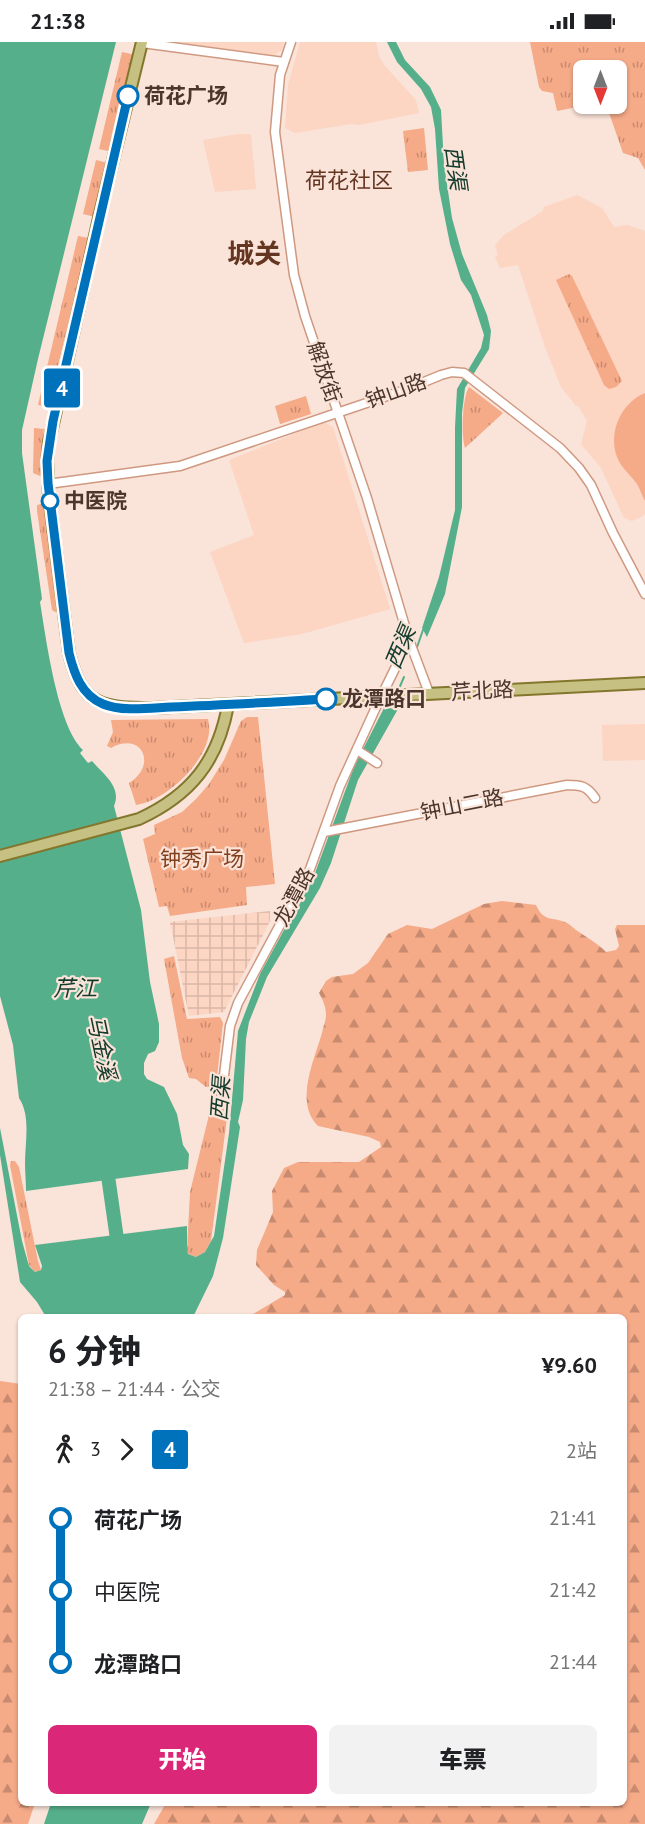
<!DOCTYPE html>
<html lang="zh">
<meta charset="utf-8">
<style>
:root{--surface:#fff;--page:#f2f2f2;--text:#202124;--muted:#757577;--accent:#db2777}
body{margin:0;font-family:"PT Sans","Noto Sans SC",sans-serif;background:var(--page);color:var(--text);height:100vh;display:flex;flex-direction:column;font-size:22px;white-space:nowrap}
*{box-sizing:border-box;margin:0}
p{font-size:20px;color:var(--muted)}
.icon{flex:none;width:33px;height:33px;fill:none;stroke:currentColor;stroke-width:2;stroke-linecap:round;stroke-linejoin:round}
.map{position:relative;flex:1;overflow:hidden}
.sheet{position:absolute;left:18px;top:1272px;width:609px;height:492px;display:flex;flex-direction:column;background:var(--surface);border-radius:9px;box-shadow:0 2px 4px #0004}
.sheet>*{flex:none}
.badge{padding:0 12px;border-radius:4px;font-size:21px;line-height:39px}
.needle{width:39px;rotate:180deg}
.buttons{position:absolute;left:573px;top:18px;display:grid;gap:12px}
.buttons a{display:grid;place-items:center;width:54px;height:54px;border-radius:9px;background:var(--surface);box-shadow:0 2px 4px #0004;font-size:30px}
.map>.badge{position:absolute;translate:-50% -50%;box-shadow:0 0 0 3px #fff}
.legs{display:flex;align-items:center;gap:9px;height:66px;padding:0 30px;font-size:20px}
.legs p{margin-inline-start:auto}
.headline{display:flex;align-items:center;justify-content:space-between;height:102px;padding:0 30px}
h1{font-size:33px;font-weight:800;line-height:45px}
.primary-button{display:flex;gap:12px;margin-top:auto;padding:12px 30px}
.primary-button a{flex:1;height:69px;border-radius:9px;background:var(--accent);color:#fff;font-size:24px;font-weight:800;line-height:69px;text-align:center}
.primary-button a+a{background:var(--page);color:var(--text)}
ul{padding:0 30px;list-style:none}
li{display:flex;align-items:center;gap:21px;height:72px;font-size:22px}
li i{display:grid;place-items:center;width:9px;height:100%;margin:0 8px;background:currentColor}
li i::after{content:'';width:15px;height:15px;margin:-8px;border:4px solid;border-radius:50%;background:var(--surface)}
li p{margin-inline-start:auto}
li:first-child i{background:linear-gradient(#0000 50%,currentColor 0)}
li:last-child i{background:linear-gradient(currentColor 50%,#0000 0)}
.status{display:flex;justify-content:space-between;align-items:center;height:42px;padding:0 30px;background:var(--surface);direction:ltr}
.status svg{height:16px;fill:currentColor}
.map>svg:first-child{display:block}
.built{fill:#fcd5c3}
.industrial{fill:url(#industrial-grid)}
.grass{fill:#f5aa88}
.forest{fill:url(#forest-firs)}
.park{fill:url(#park-tufts)}
.water{fill:#56af8b}
.lines{fill:none;stroke-linecap:round;stroke-linejoin:round}
.stream{stroke:#56af8b;stroke-width:2}
.river{stroke:#56af8b;stroke-width:14}
.minor-casing{stroke:#cf9981;stroke-width:11}
.major-casing{stroke:#83762d;stroke-width:14}
.minor{stroke:#fff;stroke-width:8}
.major{stroke:#c6c182;stroke-width:10}
.line-1-casing{stroke:#fff;stroke-width:14}
.line-1{stroke:#0072bc;stroke-width:9}
.stop-1-dot{fill:#fff;stroke:#0072bc;stroke-width:3}
.labels{text-anchor:middle;stroke-width:4.5;stroke-linejoin:round;paint-order:stroke}
.stop-label{font-size:21px;font-weight:bold;fill:#4c362c;stroke:#fae3d8;text-anchor:start}
.street-label{font-size:21px;fill:#4c362c;stroke:#fae3d8}
.park-label{font-size:21px;fill:#823d1a;stroke:#fae3d8}
.water-label{font-size:22px;font-style:italic;fill:#133b2c;stroke:#fae3d8}
.neighbourhood-label{font-size:22px;fill:#643621;stroke:#fae3d8}
.district-label{font-size:27px;font-weight:bold;fill:#643621;stroke:#fae3d8}
</style>
<div class="status"><b>21:38</b><svg viewBox="0 0 49 12"><path d="M0 12V9h3v3zM5 12V6h3v6zM10 12V3h3v9zM15 12V0h3v12zM26 1h20v11H26zM47 4h2v5h-2z"/></svg></div>
<div class="map">
<svg width="645" height="1782" viewBox="0 0 645 1782">
<defs>
<pattern id="industrial-grid" width="8" height="8" patternUnits="userSpaceOnUse" patternTransform="scale(1.5)"><rect width="8" height="8" fill="#fcd5c3"/><path d="M0 4h8M4 0v8" fill="none" stroke="#dab7a8"/></pattern>
<pattern id="forest-firs" width="22" height="20" patternUnits="userSpaceOnUse" patternTransform="scale(1.5)"><rect width="22" height="20" fill="#f5aa88"/><path d="M5 1l3.5 6h-7zM16 11l3.5 6h-7z" fill="#c98b6f"/></pattern>
<pattern id="park-tufts" width="24" height="20" patternUnits="userSpaceOnUse" patternTransform="scale(1.5)"><rect width="24" height="20" fill="#f5aa88"/><path d="M3 7l-1-3M5 7V3M7 7l1-3M15 17l-1-3M17 17v-4M19 17l1-3" fill="none" stroke="#c98b6f"/></pattern>
</defs>
<rect width="100%" height="100%" fill="#fae3d8"/>
<g class="built">
<polygon points="172,0 284,0 282,8 274,13"/>
<polygon points="300,0 376,0 379,14 384,23 416,58 419,71 359,83 351,82 295,91 285,86 288,43"/>
<polygon points="238,92 251,92 256,147 215,150 203,98"/>
<polygon points="577,153 602,166 614,185 628,183 645,189 645,473 632,479 624,476 601,426 581,402 587,379 579,365 576,364 561,345 545,305 518,223 500,226 495,215 498,213 495,203 504,193 543,169 544,165"/>
<polygon points="324,380 333,385 390,567 302,592 244,601 210,510 254,493 229,418"/>
<polygon points="645,682 645,718 603,719 602,683"/>
</g>
<polygon class="industrial" points="270,869 270,879 224,970 189,974 170,880"/>
<path class="grass" d="M645,351V459C642,454 640,447 637,442C630,432 622,427 617,415C608,390 621,361 645,351Z"/>
<g class="forest">
<path d="M502,859L536,863C544,881 552,874 567,881C571,883 575,888 579,890C589,897 597,901 606,910L616,908L619,904L615,887L617,883H645V1782H154L166,1761H624V1275H248L285,1253V1250L274,1243L256,1223L257,1208L273,1170L272,1149L284,1126L298,1120H359L381,1105L380,1100L369,1095L318,1084C294,1060 314,1019 322,991C323,985 326,979 326,973C326,965 323,958 319,951L326,939L332,935L353,932L368,921L388,892L407,883L432,887L484,862Z"/>
<polygon points="0,1339 21,1342 21,1761 35,1761 28,1782 0,1782"/>
</g>
<g class="park">
<polygon points="530,0 645,0 645,128 638,116 623,111 606,62 616,62 616,28 584,28 584,62 592,62 557,69 553,51 542,49 539,45"/>
<polygon points="122,10 136,13 112,110 99,107"/>
<polygon points="424,86 428,128 408,130 403,89"/>
<polygon points="96,118 108,121 95,175 83,172"/>
<polygon points="78,194 89,196 48,365 38,363"/>
<polygon points="569,232 572,234 622,339 616,345 609,347 604,343 556,238"/>
<path d="M469,345L503,371L465,406C461,395 462,356 469,345Z"/>
<polygon points="306,354 311,372 280,382 275,364"/>
<polygon points="34,386 44,387 41,415 43,432 40,434 33,431"/>
<polygon points="45,461 60,568 55,570 52,568 37,469 37,463"/>
<polygon points="247,675 258,675 275,842 246,845 247,863 170,874 167,864 159,865 143,797 155,792 154,783 182,770 196,757 209,742 224,718 241,679"/>
<path d="M208,677C218,711 168,759 136,763L129,741C158,723 142,689 111,706L107,704L113,690L111,678Z"/>
<polygon points="174,914 187,977 220,975 223,981 216,1043 206,1045 196,1037 189,1036 182,1016 164,917"/>
<polygon points="212,1061 225,1067 223,1075 227,1076 211,1199 205,1210 196,1215 188,1212 187,1208 190,1150"/>
<polygon points="11,1119 15,1119 19,1125 38,1219 41,1228 35,1230 29,1223 10,1123"/>
</g>
<g class="water">
<path d="M0,0H116L38,317L22,388V411L42,557L40,560C46,596 57,683 83,708L80,711L88,721L92,719C104,733 122,745 114,764L141,868L150,940L159,982V1000L155,1009L148,1012L144,1021V1032L147,1037L164,1045L177,1072L183,1103L189,1112L188,1127L26,1149C26,1140 25,1130 25,1121C25,1100 31,1074 19,1056L13,1003L0,954Z"/>
<polygon points="387,0 396,0 405,18 430,45 441,68 444,122 452,176 462,212 487,273 491,289 489,307 465,346 462,371 462,465 445,552 427,595 422,586 439,535 455,468 455,385 457,347 481,306 484,293 471,253 461,238 450,202 439,147 435,87 431,65 421,47 397,20"/>
<polygon points="384,666 398,667 358,738 331,821 320,846 267,935 249,980 246,997 243,1058 238,1080 240,1085 223,1196 213,1234 193,1275 46,1275 37,1260 20,1240 0,1113 0,1086 22,1199 29,1224 35,1230 41,1228 42,1224 35,1203 187,1184 187,1208 188,1212 196,1215 205,1210 214,1194 229,1091 238,989 260,932 315,831 354,725"/>
<polygon points="51,1761 151,1761 142,1782 44,1782"/>
</g>
<g class="lines">
<g class="stream">
<polyline points="416,608 423,588"/>
<polyline points="398,649 404,635"/>
<polyline points="389,668 394,657"/>
</g>
<polyline class="river" points="106,1120 119,1211"/>
<defs>
<g id="minor">
<polyline points="291,0 280,33 275,90 294,233 305,274 367,456 409,598 429,651"/>
<polyline points="142,1 284,20"/>
<polyline points="48,442 180,424 402,349 441,333 452,330 464,331 560,406 579,426 591,443 613,491 645,552"/>
<polyline points="357,708 377,721"/>
<path d="M324,790L567,743C581,743 587,744 595,756"/>
<polyline points="221,1058 230,984 238,961 310,827 340,744 377,663 409,598"/>
</g>
<g id="major">
<path d="M142,0L99,176L49,400L47,419L49,453L69,611C82,664 102,666 153,666L645,641"/>
<path d="M0,814L139,777C191,753 218,719 228,663"/>
</g>
</defs>
<use href="#minor" class="minor-casing"/>
<use href="#major" class="major-casing"/>
<use href="#minor" class="minor"/>
<use href="#major" class="major"/>
</g>
<g class="lines">
<defs>
<path id="line-1" d="M128,54L53,379L47,419L48,441L69,611C74,631 81,653 103,662C122,670 150,666 171,665C223,663 275,660 326,657"/>
</defs>
<use href="#line-1" class="line-1-casing"/>
<use href="#line-1" class="line-1"/>
</g>
<g class="stop-1-dot">
<circle cx="128" cy="54" r="10"/>
<circle cx="50" cy="459" r="8"/>
<circle cx="326" cy="657" r="10"/>
</g>
<g class="labels">
<g class="stop-label">
<text x="144" y="61">荷花广场</text>
<text x="64" y="466">中医院</text>
<text x="342" y="664">龙潭路口</text>
</g>
<g class="street-label">
<text transform="translate(324 330) rotate(71)" y="7">解放街</text>
<text transform="translate(396 349) rotate(-20)" y="7">钟山路</text>
<text transform="translate(482 649) rotate(-3)" y="7">芹北路</text>
<text transform="translate(462 763) rotate(-11)" y="7">钟山二路</text>
<text transform="translate(294 855) rotate(-62)" y="7">龙潭路</text>
</g>
<g class="park-label">
<text x="202" y="824">钟秀广场</text>
</g>
<g class="water-label">
<text transform="translate(456 126) rotate(82)" y="8">西渠</text>
<text transform="translate(400 605) rotate(-67)" y="8">西渠</text>
<text x="75" y="954">芹江</text>
<text transform="translate(102 1005) rotate(78)" y="8">马金溪</text>
<text transform="translate(220 1057) rotate(-86)" y="8">西渠</text>
</g>
<g class="neighbourhood-label">
<text x="349" y="146">荷花社区</text>
</g>
<g class="district-label">
<text x="254" y="221">城关</text>
</g>
</g>
</svg>
<div class="buttons">
<a><svg class="needle" viewBox="-14 -14 28 28"><path d="M0-13l5 13h-10z" fill="#e53935"/><path d="M0 13l5-13h-10z" fill="#757577"/></svg></a>
</div>
<b class="badge" style="left:62px;top:346px;background:#0072bc;color:#fff">4</b>
<section class="sheet">
<div class="headline"><div><h1>6 分钟</h1><p>21:38 – 21:44 · 公交</p></div><b>¥9.60</b></div>
<div class="legs"><svg class="icon" aria-label="walk" viewBox="0 0 24 24"><circle cx="13" cy="4" r="2"/><path d="M13 8l-2 6 4 7M11 14l-3 7M7 12l3-4h3l4 4"/></svg>3<svg class="icon" aria-label="forward" viewBox="0 0 24 24"><path d="M9 5l7 7-7 7"/></svg><b class="badge" style="background:#0072bc;color:#fff">4</b><p>2站</p></div>
<ul>
<li><i style="color:#0072bc"></i><b>荷花广场</b><p>21:41</p></li>
<li><i style="color:#0072bc"></i><span>中医院</span><p>21:42</p></li>
<li><i style="color:#0072bc"></i><b>龙潭路口</b><p>21:44</p></li>
</ul>
<div class="primary-button"><a>开始</a><a>车票</a></div>
</section>
</div>
